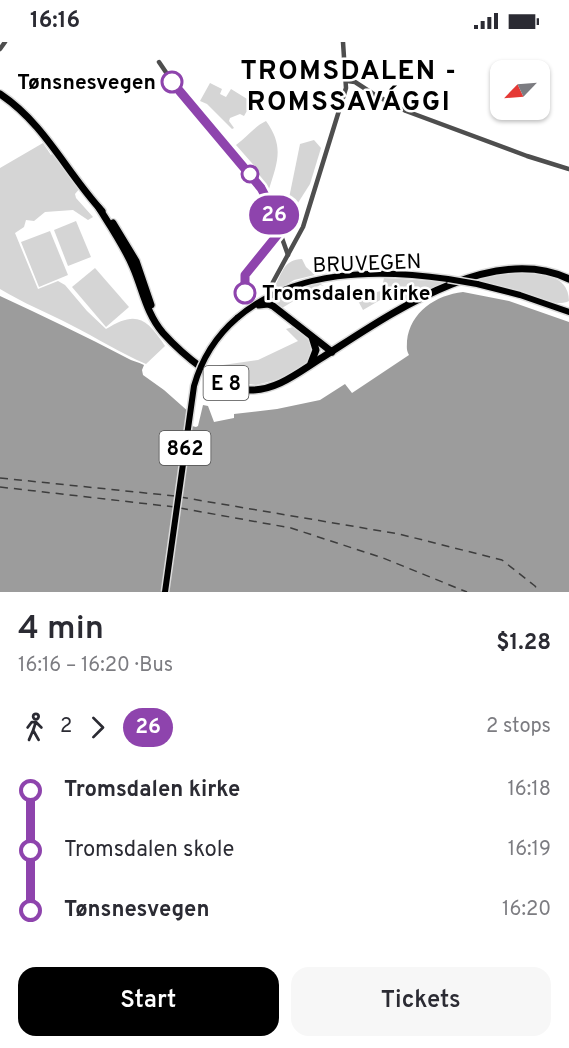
<!DOCTYPE html>
<meta charset="utf-8">
<style>
:root{--surface:#fff;--page:#f7f7f7;--text:#2b2b33;--muted:#7c7c81;--accent:#000}
body{margin:0;font-family:Overpass,sans-serif;background:var(--page);color:var(--text);height:100vh;display:flex;flex-direction:column;font-size:22px;white-space:nowrap}
*{box-sizing:border-box;margin:0}
p{font-size:20px;color:var(--muted)}
.icon{flex:none;width:33px;height:33px;fill:none;stroke:currentColor;stroke-width:2;stroke-linecap:round;stroke-linejoin:round}
.map{position:relative;height:550px;overflow:hidden}
.details{display:flex;flex-direction:column;background:var(--surface);flex:1}
.details>*{flex:none}
.badge{padding:0 12px;border-radius:20px;font-size:21px;line-height:39px}
.needle{width:39px;rotate:245deg}
.controls{position:absolute;left:490px;top:18px;display:grid;gap:12px}
.controls a{display:grid;place-items:center;width:60px;height:60px;border-radius:12px;background:var(--surface);box-shadow:0 2px 4px #0004;font-size:30px}
.map>.badge{position:absolute;translate:-50% -50%;box-shadow:0 0 0 3px #fff}
.legs{display:flex;align-items:center;gap:9px;height:66px;padding:0 18px;font-size:20px}
.legs p{margin-inline-start:auto}
.head{display:flex;align-items:center;justify-content:space-between;height:102px;padding:0 18px}
h1{font-size:33px;font-weight:600;line-height:45px}
.button{display:flex;gap:12px;margin-top:auto;padding:12px 18px}
.button a{flex:1;height:69px;border-radius:18px;background:var(--accent);color:#fff;font-size:24px;font-weight:600;line-height:69px;text-align:center}
.button a+a{background:var(--page);color:var(--text)}
ul{padding:0 18px;list-style:none}
li{display:flex;align-items:center;gap:21px;height:60px;font-size:22px}
li i{display:grid;place-items:center;width:9px;height:100%;margin:0 8px;background:currentColor}
li i::after{content:'';width:15px;height:15px;margin:-8px;border:4px solid;border-radius:50%;background:var(--surface)}
li p{margin-inline-start:auto}
li:first-child i{background:linear-gradient(#0000 50%,currentColor 0)}
li:last-child i{background:linear-gradient(currentColor 50%,#0000 0)}
.status{display:flex;justify-content:space-between;align-items:center;height:42px;padding:0 30px;background:var(--surface);direction:ltr}
.status svg{height:16px;fill:currentColor}
.map>svg:first-child{display:block}
.green{fill:#d5d5d5}
.water{fill:#9c9c9c}
.lines{fill:none;stroke-linecap:round;stroke-linejoin:round}
.ferry{stroke:#3d3d3d;stroke-width:1.5;stroke-dasharray:8 6;stroke-linecap:butt}
.primary-casing{stroke:#dbdbdb;stroke-width:9}
.trunk-casing{stroke:#dbdbdb;stroke-width:10}
.tertiary{stroke:#4e4e4e;stroke-width:4.5}
.primary{stroke:#000;stroke-width:6}
.trunk{stroke:#000;stroke-width:7}
.primary-bridge-casing{stroke:#dbdbdb;stroke-width:9;stroke-linecap:butt}
.primary-bridge{stroke:#000;stroke-width:6}
.line-1-casing{stroke:#fff;stroke-width:14}
.line-1{stroke:#8e44ad;stroke-width:9}
.stop-1-dot{fill:#fff;stroke:#8e44ad;stroke-width:3}
.labels{text-anchor:middle;stroke-width:5;stroke-linejoin:round;paint-order:stroke}
.shield{fill:#fff;stroke:#4c4c4c;stroke-width:1.5}
.shield-label{font-size:20px;font-weight:bold;fill:#000}
.stop-label{font-size:21px;font-weight:bold;fill:#000;stroke:#fff;text-anchor:end}
.street-label{font-size:21px;fill:#000;stroke:#fff}
.district-label{font-size:27px;font-weight:bold;letter-spacing:1.5px;fill:#000;stroke:#fff}
</style>
<div class="status"><b>16:16</b><svg viewBox="0 0 49 12"><path d="M0 12V9h3v3zM5 12V6h3v6zM10 12V3h3v9zM15 12V0h3v12zM26 1h20v11H26zM47 4h2v5h-2z"/></svg></div>
<div class="map">
<svg width="569" height="550" viewBox="0 0 569 550">
<rect width="100%" height="100%" fill="#fff"/>
<g class="green">
<polygon points="210,41 222,47 220,52 226,55 231,47 252,60 244,74 240,72 230,76 229,79 234,86 232,87 207,62 200,59"/>
<path d="M266,79C284,104 278,119 269,147L255,129L257,127L236,103C247,95 255,84 266,79Z"/>
<polygon points="314,98 321,106 310,142 296,164 287,166 300,102"/>
<path d="M43,101L51,113L53,111L80,146L75,152L76,156L93,175L88,178L73,168L45,170L34,179L26,178L24,185L15,191L38,247L58,239L65,243L87,269L106,287C136,268 147,276 165,304L146,322C120,311 97,296 71,283C48,271 23,261 0,247V126Z"/>
<polygon points="76,179 91,215 68,224 54,188"/>
<polygon points="50,189 68,233 39,245 21,200"/>
<path d="M302,217L306,225L315,233L294,238L278,248L275,244C283,229 284,218 302,217Z"/>
<polygon points="95,226 129,265 106,285 72,245"/>
<path d="M515,230C537,231 569,231 569,259C555,267 519,250 503,246C492,243 481,241 469,238Z"/>
<polygon points="384,236 448,240 407,259 399,247 363,268 356,255 381,249"/>
<path d="M319,241L324,244L320,243L282,266L275,262L276,258C288,248 304,243 319,241Z"/>
<path d="M293,285C303,287 309,296 312,306L307,321L284,336L256,343L233,340L209,325L258,318L298,299L286,287Z"/>
</g>
<path class="water" d="M463,250L509,259L569,280V550H0V254C43,274 85,294 127,316C132,319 138,320 144,323L142,328L143,333L164,348L190,371L188,383L196,385L198,384L203,363L208,364L214,380L234,376V372L277,367L320,358L345,342L352,351L409,313C406,308 407,305 407,299C410,270 436,253 463,250Z"/>
<g class="lines">
<g class="ferry">
<polyline points="0,436 175,454"/>
<polyline points="0,445 175,465"/>
<polyline points="180,455 399,492 502,518 535,544 539,550"/>
<polyline points="180,466 291,486 383,516 467,550"/>
</g>
<defs>
<g id="primary">
<polyline points="477,242 520,253 569,270"/>
<path d="M237,276C294,227 377,227 448,237"/>
</g>
<g id="trunk">
<path d="M0,52C45,82 66,130 102,169"/>
<path d="M99,166C111,185 124,204 133,225C143,248 146,271 163,291C181,311 221,346 249,348C277,349 300,329 323,315C386,275 491,199 569,237"/>
<polyline points="113,181 136,219 151,263"/>
<polyline points="259,263 268,262 273,264 332,310"/>
<polyline points="311,321 316,308 312,295"/>
</g>
</defs>
<use href="#primary" class="primary-casing"/>
<use href="#trunk" class="trunk-casing"/>
<g class="tertiary">
<polyline points="0,7 5,0"/>
<polyline points="159,20 178,48 262,147 273,171 288,213"/>
<polyline points="347,39 355,40 375,53 406,69 527,114 569,127"/>
<polyline points="270,255 269,250 273,240 303,185 346,46 343,0"/>
</g>
<use href="#primary" class="primary"/>
<use href="#trunk" class="trunk"/>
<defs>
<g id="primary-bridge">
<polyline points="448,237 477,242"/>
<path d="M165,550L194,344C202,316 216,294 237,276"/>
</g>
</defs>
<use href="#primary-bridge" class="primary-bridge-casing"/>
<use href="#primary-bridge" class="primary-bridge"/>
</g>
<g class="lines">
<defs>
<polyline id="line-1" points="172,40 261,146 269,161 279,191 245,233 245,251"/>
</defs>
<use href="#line-1" class="line-1-casing"/>
<use href="#line-1" class="line-1"/>
</g>
<g class="stop-1-dot">
<circle cx="172" cy="40" r="10"/>
<circle cx="250" cy="132" r="8"/>
<circle cx="245" cy="251" r="10"/>
</g>
<g class="labels">
<g class="shield">
<rect x="203.5" y="324" width="45" height="34" rx="4.5"/>
<rect x="159.5" y="389" width="51" height="34" rx="4.5"/>
</g>
<g class="shield-label">
<text x="226" y="348">E 8</text>
<text x="185" y="413">862</text>
</g>
<g class="stop-label">
<text x="156" y="47">Tønsnesvegen</text>
<text x="262" y="258" text-anchor="start">Tromsdalen kirke</text>
</g>
<g class="street-label">
<text transform="translate(367 221) rotate(-2)" y="7">BRUVEGEN</text>
</g>
<g class="district-label">
<text x="349" y="37">TROMSDALEN -<tspan x="349" dy="31">ROMSSAVÁGGI</tspan></text>
</g>
</g>
</svg>
<div class="controls">
<a><svg class="needle" viewBox="-14 -14 28 28"><path d="M0-13l5 13h-10z" fill="#e53935"/><path d="M0 13l5-13h-10z" fill="#7c7c81"/></svg></a>
</div>
<b class="badge" style="left:274px;top:173px;background:#8e44ad;color:#fff">26</b>
</div>
<section class="details">
<div class="head"><div><h1>4 min</h1><p>16:16 – 16:20 · Bus</p></div><b>$1.28</b></div>
<div class="legs"><svg class="icon" aria-label="walk" viewBox="0 0 24 24"><circle cx="13" cy="4" r="2"/><path d="M13 8l-2 6 4 7M11 14l-3 7M7 12l3-4h3l4 4"/></svg>2<svg class="icon" aria-label="forward" viewBox="0 0 24 24"><path d="M9 5l7 7-7 7"/></svg><b class="badge" style="background:#8e44ad;color:#fff">26</b><p>2 stops</p></div>
<ul>
<li><i style="color:#8e44ad"></i><b>Tromsdalen kirke</b><p>16:18</p></li>
<li><i style="color:#8e44ad"></i><span>Tromsdalen skole</span><p>16:19</p></li>
<li><i style="color:#8e44ad"></i><b>Tønsnesvegen</b><p>16:20</p></li>
</ul>
<div class="button"><a>Start</a><a>Tickets</a></div>
</section>
